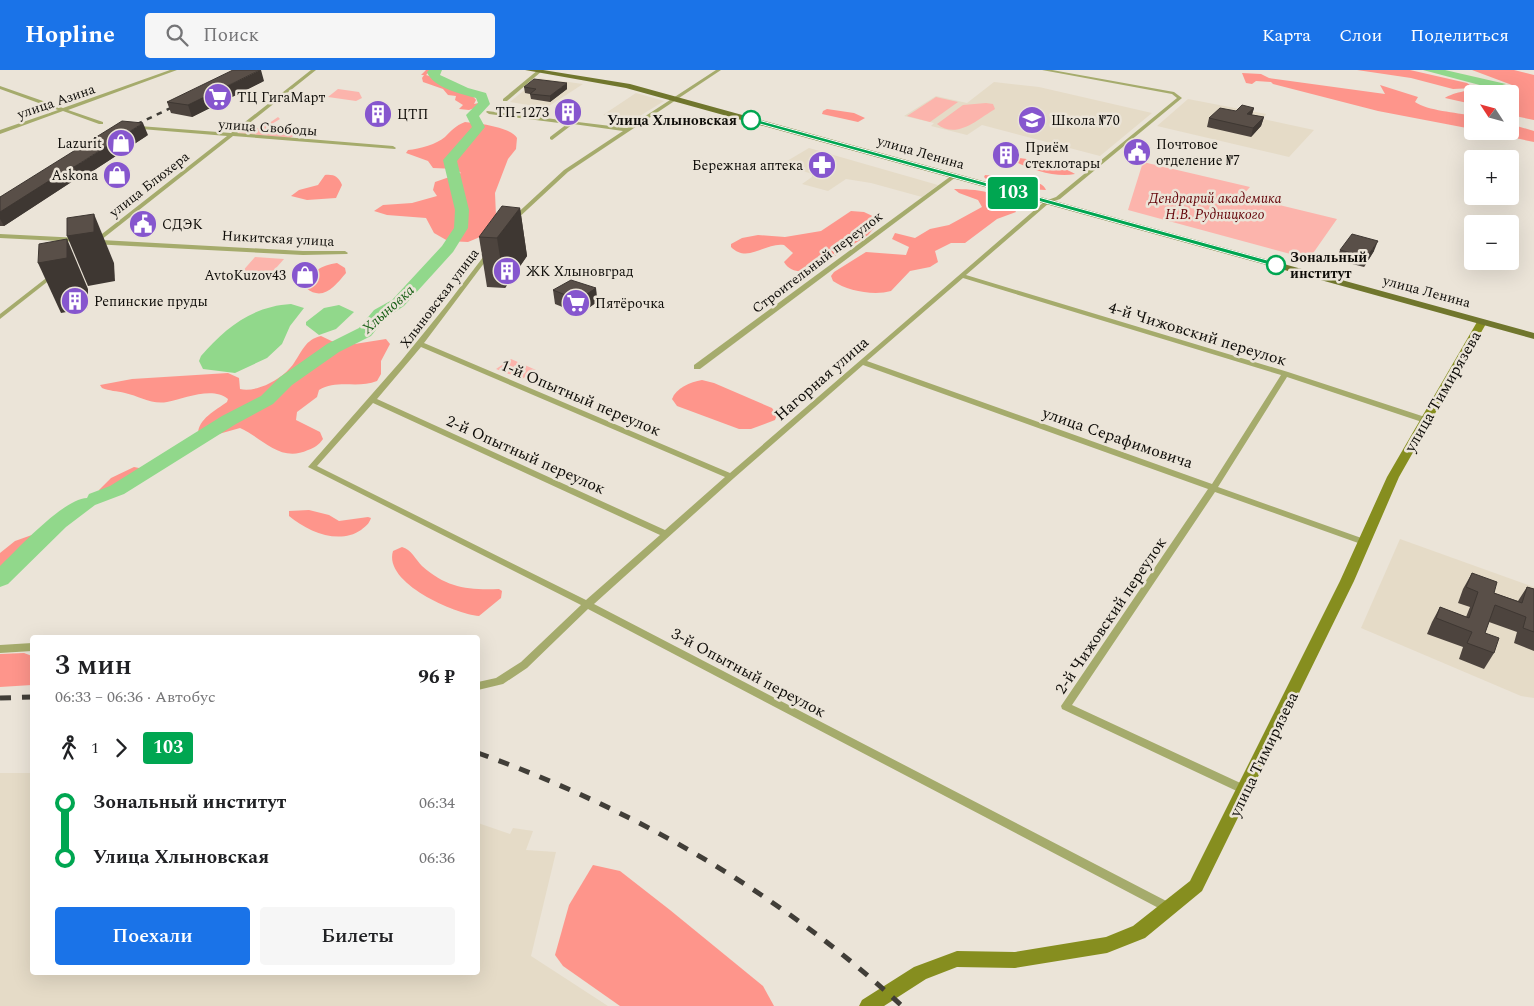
<!DOCTYPE html>
<html lang="ru">
<meta charset="utf-8">
<style>
:root{--surface:#fff;--page:#f6f6f6;--text:#202124;--muted:#757577;--accent:#1a73e8}
body{margin:0;font-family:Spectral,serif;background:var(--page);color:var(--text);height:100vh;display:flex;flex-direction:column;font-size:19px;white-space:nowrap}
*{box-sizing:border-box;margin:0}
p{font-size:16px;color:var(--muted)}
.icon{flex:none;width:28px;height:28px;fill:none;stroke:currentColor;stroke-width:2;stroke-linecap:round;stroke-linejoin:round}
.map{position:relative;flex:1;overflow:hidden}
.drawer{position:absolute;left:30px;top:565px;width:450px;height:340px;display:flex;flex-direction:column;background:var(--surface);border-radius:5px;box-shadow:0 5px 20px #0002}
.drawer>*{flex:none}
.badge{padding:0 10px;border-radius:4px;font-size:18px;line-height:32px}
.needle{width:32px;rotate:306deg}
.tools{position:absolute;left:1464px;top:15px;display:grid;gap:10px}
.tools a{display:grid;place-items:center;width:55px;height:55px;border-radius:5px;background:var(--surface);box-shadow:0 5px 20px #0002;font-size:25px}
.map>.badge{position:absolute;translate:-50% -50%;box-shadow:0 0 0 2px #fff}
.legs{display:flex;align-items:center;gap:8px;height:55px;padding:0 25px;font-size:16px}
.legs p{margin-inline-start:auto}
.headline{display:flex;align-items:center;justify-content:space-between;height:85px;padding:0 25px}
h1{font-size:28px;font-weight:600;line-height:38px}
.primary-button{display:flex;gap:10px;margin-top:auto;padding:10px 25px}
.primary-button a{flex:1;height:58px;border-radius:5px;background:var(--accent);color:#fff;font-size:20px;font-weight:600;line-height:58px;text-align:center}
.primary-button a+a{background:var(--page);color:var(--text)}
ul{padding:0 25px;list-style:none}
li{display:flex;align-items:center;gap:18px;height:55px;font-size:19px}
li i{display:grid;place-items:center;width:8px;height:100%;margin:0 6px;background:currentColor}
li i::after{content:'';width:12px;height:12px;margin:-6px;border:4px solid;border-radius:50%;background:var(--surface)}
li p{margin-inline-start:auto}
li:first-child i{background:linear-gradient(#0000 50%,currentColor 0)}
li:last-child i{background:linear-gradient(currentColor 50%,#0000 0)}
header{display:flex;align-items:center;gap:30px;box-sizing:border-box;height:70px;padding:0 25px;background:var(--accent);color:#fff}
header strong{font-size:24px}
nav{display:flex;gap:28px;margin-inline-start:auto;font-size:18px}
.search{width:350px;height:45px;background:var(--page);display:flex;align-items:center;gap:12px;box-sizing:border-box;padding:0 18px;border-radius:5px;color:var(--muted);font-size:19px}
.map>svg:first-child{display:block}
.built{fill:#e5dbc7}
.green{fill:#fcb4ac}
.forest{fill:#fe958b}
.water{fill:#91d88b}
.lines{fill:none;stroke-linecap:round;stroke-linejoin:round}
.river{fill:#91d88b;fill-rule:evenodd}
.street{fill:#a5ab6c;fill-rule:evenodd}
.secondary{fill:#868e1f;fill-rule:evenodd}
.primary{fill:#70762d;fill-rule:evenodd}
.rail-far1{stroke:#413e38;stroke-width:2.5;stroke-dasharray:5.5 5.5;stroke-linecap:butt}
.rail{stroke:#413e38;stroke-width:5;stroke-dasharray:11 11;stroke-linecap:butt}
.wall{fill:#4d443e}
.shaded-wall{fill:#3e3732}
.building{fill:#594f48;stroke:#3e3732}
.line-1{fill:#00a651;stroke:#fff}
.stop-1-dot{fill:#fff;stroke:#00a651;stroke-width:2.5}
.labels{text-anchor:middle;stroke-width:5;stroke-linejoin:round;paint-order:stroke}
.far-poi-label{font-size:14px;fill:#0e0c08;stroke:#ebe4d8;text-anchor:start}
.far-street-label{font-size:14px;fill:#0e0c08;stroke:#ebe4d8}
.far-stop-label{font-size:14px;font-weight:bold;fill:#0e0c08;stroke:#ebe4d8;text-anchor:end}
.far-park-label{font-size:14px;font-style:italic;fill:#640409;stroke:#ebe4d8}
.far-water-label{font-size:15px;font-style:italic;fill:#175e14;stroke:#ebe4d8}
.street-label{font-size:16px;fill:#0e0c08;stroke:#ebe4d8}
</style>
<header>
<strong>Hopline</strong>
<div class="search"><svg class="icon" aria-label="search" viewBox="0 0 24 24"><circle cx="10" cy="10" r="6"/><path d="M15 15l6 6"/></svg>Поиск</div>
<nav><a>Карта</a><a>Слои</a><a>Поделиться</a></nav>
</header>
<div class="map">
<svg width="1534" height="936" viewBox="0 0 1534 936">
<rect width="100%" height="100%" fill="#ebe4d8"/>
<g class="built">
<polygon points="539,8 583,14 546,38 510,32"/>
<polygon points="994,12 1039,17 1152,43 1100,86 982,55 967,65 931,56 934,53 904,46 936,26 967,33"/>
<polygon points="636,23 664,31 635,49 603,45"/>
<polygon points="1188,29 1266,44 1263,49 1314,60 1289,87 1157,56"/>
<polygon points="809,78 938,115 922,127 871,113 846,109 828,121 802,114 812,107 812,104 782,94"/>
<polygon points="1400,469 1534,517 1534,628 1521,626 1361,558"/>
<polygon points="0,703 32,703 32,902 478,902 478,753 510,764 513,758 533,761 526,780 556,782 531,886 608,936 0,936"/>
</g>
<g class="green">
<polygon points="338,19 359,22 362,28 356,31 328,27"/>
<polygon points="936,27 958,32 930,52 907,46"/>
<path d="M986,33L993,34L995,39C978,49 957,70 937,54L963,35Z"/>
<polygon points="278,47 280,49 270,55 270,61 281,64 297,64 290,68 238,63 243,59 262,58"/>
<polygon points="1143,92 1250,117 1242,126 1337,149 1309,189 1128,140"/>
<polygon points="255,187 284,189 269,206 240,204"/>
<polygon points="511,289 536,300 522,309 496,299"/>
</g>
<g class="forest">
<path d="M426,0H431L426,5C437,9 471,21 476,30L474,34L483,32L484,35L469,40L459,39L463,35L455,30L456,26L448,25L443,19L423,12L422,8L424,5H421Z"/>
<polygon points="1357,0 1410,0 1467,13 1474,18 1453,19 1411,8"/>
<path d="M1472,0H1514L1534,5V50L1510,45V24H1472V34L1445,28C1449,24 1472,19 1480,18C1492,16 1500,21 1512,15Z"/>
<path d="M1242,3L1261,4L1269,8L1385,24L1380,15L1418,27L1415,32C1428,41 1456,42 1472,46V59L1378,41L1273,14L1271,12L1256,11L1252,14L1246,13Z"/>
<polygon points="827,39 854,43 865,48 858,52 822,44 823,41"/>
<path d="M465,52C477,53 511,57 517,68L516,79L508,89L495,123L496,146L480,167L468,172L448,171L434,163L426,148L387,145L374,141L383,135L412,133L437,126L433,120L435,112L461,103L456,99L433,98L428,91L406,83L408,80C420,79 437,74 445,67C452,60 455,56 465,52Z"/>
<polygon points="1510,54 1534,61 1534,72 1482,61 1510,61"/>
<path d="M1015,88C1027,87 1065,97 1075,104C1057,108 1032,100 1016,92L1013,90Z"/>
<path d="M325,105C334,104 339,107 342,115L336,128L307,130L291,126L299,120L318,115Z"/>
<path d="M985,105C998,106 1042,107 1046,120L1026,119L986,109L984,107Z"/>
<path d="M954,119C973,119 1007,121 1016,142L997,149L965,173H951L935,181L938,192L930,197L910,201L891,221C874,226 847,221 833,211L831,206L834,202L866,182L906,185L909,177L892,169L895,163L915,168L930,159L949,155L982,137L978,130L959,123Z"/>
<path d="M851,141L864,142L881,150L868,165L815,199C804,202 791,204 784,192L793,183L784,175C765,172 748,194 731,177V174L742,168L758,165L785,167L821,161Z"/>
<path d="M337,193L345,198L346,203C335,216 323,232 306,218C309,202 322,195 337,193Z"/>
<path d="M321,266L342,276L386,269L390,274L381,291V304L377,311C358,319 337,309 319,320L317,327L297,342L296,350L320,362L323,369C319,375 314,378 308,380C280,393 263,368 240,358L208,367L198,364C198,349 216,340 227,332L228,329C212,316 184,329 167,332C152,335 139,326 125,323C117,321 109,321 102,318L100,315L132,309L228,303L239,308L240,319C258,323 284,308 294,293C303,280 305,270 321,266Z"/>
<path d="M702,310L714,313L772,338L777,345L775,350L751,359H739L677,336L672,329C676,318 690,312 702,310Z"/>
<path d="M134,397L139,398V400C129,409 112,425 99,420L111,408Z"/>
<path d="M309,440L329,445L339,451L368,447L371,448C369,454 366,456 361,460C339,475 308,462 289,446V441Z"/>
<polygon points="43,461 50,465 47,472 0,515 0,483 15,471"/>
<path d="M402,477C411,479 416,490 422,496C447,518 467,520 499,519L502,521L501,528L479,546C455,544 383,513 393,481Z"/>
<polygon points="24,583 32,586 32,615 0,617 0,584"/>
<polygon points="593,795 620,801 670,840 763,916 774,936 620,936 563,896 555,885 569,835"/>
</g>
<g class="water">
<polygon points="1423,0 1445,0 1506,14 1491,18"/>
<path d="M291,234L304,238L290,256L282,274L267,288L235,303L203,299L199,291L201,286C225,258 253,236 291,234Z"/>
<polygon points="339,235 354,242 336,259 319,265 306,255 306,252 324,238"/>
</g>
<g class="lines">
<path class="river" d="M429,0H442L440,5L468,18L486,23L490,34L479,46L485,57L457,91L469,140L468,158L453,182L404,236L386,248L371,266L339,282L292,315L273,334L236,354L124,424L95,435L66,457L8,514L0,517V496C18,479 63,429 87,428L89,424L110,416L222,346L261,326L280,307L327,274L359,258L374,240L392,230L442,176L454,158L455,140L443,90L472,57L466,45L478,33L476,28C462,24 433,18 427,2Z"/>
<g class="street">
<polygon points="170,0 177,0 68,40 103,52 103,54 99,54 63,41 0,64 0,60 58,40 0,19 0,16 63,38"/>
<polygon points="311,0 316,0 237,63 393,76 396,78 395,79 233,66 101,170 303,181 345,181 348,183 347,184 303,185 92,174 91,173 93,171 227,66 141,59 139,58 139,56 231,63"/>
<polygon points="538,0 542,1 507,31 503,31 503,29"/>
<polygon points="716,0 721,0 568,102 515,151 511,151 511,149 564,100 623,61 573,54 552,70 550,69 550,67 567,54 489,44 486,42 487,41 627,58"/>
<path d="M1042,0H1052L1174,22L1182,28L1060,129L1049,133L966,205L1288,302L1428,348L1429,350L1425,352H1422L1287,307L1218,417L1367,470L1368,472L1367,474H1361L1215,422L1072,635L1249,717L1250,720L1249,723L1245,724L1241,723L1062,639L1061,636L1208,419L863,295L734,408L594,534L1174,835L1176,839L1174,843L1170,844L588,539L527,598L503,614L478,620V612L496,608L521,592L581,535L308,397L401,291L445,237L487,182L489,181L492,183L491,184L424,273L730,403L1045,131L1056,127L1177,28L1172,24ZM963,208L1281,305L1212,414L867,291ZM421,277L725,407L665,460L377,329ZM373,333L660,465L586,530L317,396Z"/>
<polygon points="951,106 956,107 700,299 694,299 694,295"/>
<polygon points="0,164 80,168 83,170 80,172 0,168"/>
<polygon points="54,202 56,203 56,205 0,249 0,244"/>
<polygon points="32,573 32,581 0,583 0,575"/>
</g>
<polygon class="secondary" points="1482,249 1487,252 1399,407 1354,511 1202,821 1145,868 1107,883 1015,898 957,897 926,909 884,936 859,936 862,930 914,897 957,881 1015,882 1106,867 1133,856 1190,811 1340,511 1387,407 1477,252"/>
<polygon class="primary" points="525,0 543,0 630,14 1534,263 1534,269 626,18"/>
<polyline class="rail-far1" points="127,59 181,33"/>
<g class="rail">
<polyline points="0,628 32,627"/>
<path d="M478,683C634,739 780,823 902,936"/>
</g>
</g>
<g class="wall">
<polygon points="264,11 192,47 171,43 167,32"/>
<polygon points="524,17 567,19 550,32 531,29 530,24 525,23"/>
<polygon points="1254,38 1252,45 1264,47 1261,56 1251,67 1207,57 1209,48"/>
<polygon points="148,65 79,110 76,109 4,156 0,156 0,127"/>
<polygon points="520,138 527,186 505,218 487,217 479,167"/>
<polygon points="1340,180 1374,181 1364,197 1337,190"/>
<polygon points="596,218 597,232 580,244 555,234 553,220"/>
<polygon points="1472,503 1494,523 1518,531 1527,517 1534,519 1534,581 1514,573 1517,562 1489,552 1485,563 1494,583 1484,599 1459,589 1463,577 1427,564 1432,552 1440,537 1466,547 1470,537 1458,533 1463,519"/>
</g>
<g class="shaded-wall">
<polygon points="260,0 261,0 264,11 192,47 188,35"/>
<polygon points="567,13 567,19 550,32 550,26"/>
<polygon points="1254,38 1251,47 1247,44"/>
<polygon points="1264,47 1261,56 1251,67 1253,58"/>
<polygon points="143,53 148,65 79,110 74,97"/>
<polygon points="71,97 76,109 4,156 0,149 0,142"/>
<polygon points="520,138 527,186 505,218 497,168"/>
<polygon points="94,144 114,193 115,211 88,216 67,166"/>
<polygon points="67,169 88,219 88,238 61,243 38,193"/>
<polygon points="1378,171 1374,181 1364,197 1367,187"/>
<polygon points="596,218 597,232 580,244 578,230"/>
</g>
<g class="building">
<polygon points="233,0 260,0 188,35 167,32"/>
<polygon points="534,9 567,13 550,26 530,24 536,19 524,17"/>
<polygon points="1242,35 1254,38 1247,44 1264,47 1253,58 1209,48 1220,38 1236,41"/>
<polygon points="122,51 143,53 74,97 71,97 0,142 0,127"/>
<polygon points="502,136 520,138 497,168 479,167"/>
<polygon points="94,144 94,162 67,166 67,148"/>
<polygon points="1352,164 1378,171 1367,187 1340,180"/>
<polygon points="67,169 67,188 38,193 39,174"/>
<polygon points="571,210 596,218 578,230 553,220"/>
<polygon points="1472,503 1497,512 1494,523 1522,533 1527,517 1534,519 1534,562 1523,558 1526,547 1495,535 1485,563 1499,568 1494,583 1467,573 1472,562 1436,548 1440,537 1469,548 1478,522 1466,517"/>
</g>
<polygon class="line-1" points="751,48 1278,193 1279,195 1273,196 749,51"/>
<defs>
<symbol id="supermarket-disc" viewBox="-11 -11 22 22"><circle r="9.5" fill="#8656ce" stroke="#ebe4d8"/><path d="M-6-5.5h2.5l.6 2H6L4.5 2H-2.5L-4.4-4H-6ZM-1.5 3.2a1.3 1.3 0 1 0 .1 0ZM3 3.2a1.3 1.3 0 1 0 .1 0Z" fill="#fff"/></symbol>
<symbol id="building-disc" viewBox="-11 -11 22 22"><circle r="9.5" fill="#8656ce" stroke="#ebe4d8"/><path d="M-4-6H4V6H1V3H-1V6H-4ZM-2.5-4.3h1.7v1.8h-1.7ZM.8-4.3h1.7v1.8H.8ZM-2.5-1h1.7V.8h-1.7ZM.8-1h1.7V.8H.8Z" fill="#fff"/></symbol>
<symbol id="school-disc" viewBox="-11 -11 22 22"><circle r="9.5" fill="#8656ce" stroke="#ebe4d8"/><path d="M0-5L7-2L0 1L-7-2ZM-4 1L0 2.5L4 1V4Q0 6-4 4Z" fill="#fff"/></symbol>
<symbol id="shop-disc" viewBox="-11 -11 22 22"><circle r="9.5" fill="#8656ce" stroke="#ebe4d8"/><path d="M-5-2.5h2.3a2.7 3.5 0 0 1 5.4 0H5L5.5 6h-11ZM-1.5-2.5h3a1.5 2.3 0 0 0-3 0Z" fill="#fff"/></symbol>
<symbol id="civic-disc" viewBox="-11 -11 22 22"><circle r="9.5" fill="#8656ce" stroke="#ebe4d8"/><path d="M-.6-6.5H3V-4.5H.6V-3L4-1V1h2V6H-6V1h2V-1L-.6-3ZM-1.2 2.5V6h2.4V2.5Z" fill="#fff"/></symbol>
<symbol id="pharmacy-disc" viewBox="-11 -11 22 22"><circle r="9.5" fill="#8656ce" stroke="#ebe4d8"/><path d="M-2-6h4v4h4v4h-4v4h-4v-4h-4v-4h4Z" fill="#fff"/></symbol>
</defs>
<g fill-rule="evenodd">
<use href="#supermarket-disc" x="202" y="11" width="32" height="32"/>
<use href="#building-disc" x="552" y="26" width="32" height="32"/>
<use href="#building-disc" x="362" y="28" width="32" height="32"/>
<use href="#school-disc" x="1016" y="34" width="32" height="32"/>
<use href="#shop-disc" x="105" y="57" width="32" height="32"/>
<use href="#civic-disc" x="1121" y="66" width="32" height="32"/>
<use href="#building-disc" x="990" y="69" width="32" height="32"/>
<use href="#pharmacy-disc" x="806" y="79" width="32" height="32"/>
<use href="#shop-disc" x="101" y="89" width="32" height="32"/>
<use href="#civic-disc" x="127" y="138" width="32" height="32"/>
<use href="#building-disc" x="491" y="185" width="32" height="32"/>
<use href="#shop-disc" x="289" y="189" width="32" height="32"/>
<use href="#building-disc" x="59" y="215" width="32" height="32"/>
<use href="#supermarket-disc" x="560" y="217" width="32" height="32"/>
</g>
<g class="stop-1-dot">
<circle cx="751" cy="50" r="9"/>
<circle cx="1276" cy="195" r="9"/>
</g>
<g class="labels">
<g class="far-poi-label">
<text x="237" y="32">ТЦ ГигаМарт</text>
<text x="549" y="47" text-anchor="end">ТП-1273</text>
<text x="397" y="49">ЦТП</text>
<text x="1051" y="55">Школа №70</text>
<text x="102" y="78" text-anchor="end">Lazurit</text>
<text x="1156" y="79">Почтовое<tspan x="1156" dy="16">отделение №7</tspan></text>
<text x="1025" y="82">Приём<tspan x="1025" dy="16">стеклотары</tspan></text>
<text x="803" y="100" text-anchor="end">Бережная аптека</text>
<text x="98" y="110" text-anchor="end">Askona</text>
<text x="162" y="159">СДЭК</text>
<text x="526" y="206">ЖК Хлыновград</text>
<text x="286" y="210" text-anchor="end">AvtoKuzov43</text>
<text x="94" y="236">Репинские пруды</text>
<text x="595" y="238">Пятёрочка</text>
</g>
<g class="far-street-label">
<text transform="translate(56 31) rotate(-19)" y="5">улица Азина</text>
<text transform="translate(268 57) rotate(4)" y="5">улица Свободы</text>
<text transform="translate(921 82) rotate(16)" y="5">улица Ленина</text>
<text transform="translate(149 114) rotate(-38)" y="5">улица Блюхера</text>
<text transform="translate(278 168) rotate(3)" y="5">Никитская улица</text>
<text transform="translate(817 192) rotate(-37)" y="5">Строительный переулок</text>
<text transform="translate(1427 221) rotate(15)" y="5">улица Ленина</text>
<text transform="translate(439 228) rotate(-53)" y="5">Хлыновская улица</text>
</g>
<g class="far-stop-label">
<text x="737" y="55">Улица Хлыновская</text>
<text x="1290" y="192" text-anchor="start">Зональный<tspan x="1290" dy="16">институт</tspan></text>
</g>
<g class="far-park-label">
<text x="1215" y="133">Дендрарий академика<tspan x="1215" dy="16">Н.В. Рудницкого</tspan></text>
</g>
<g class="far-water-label">
<text transform="translate(388 239) rotate(-42)" y="5">Хлыновка</text>
</g>
<g class="street-label">
<text transform="translate(1198 263) rotate(17)" y="6">4-й Чижовский переулок</text>
<text transform="translate(821 308) rotate(-41)" y="6">Нагорная улица</text>
<text transform="translate(1442 321) rotate(-60)" y="6">улица Тимирязева</text>
<text transform="translate(581 327) rotate(23)" y="6">1-й Опытный переулок</text>
<text transform="translate(1118 367) rotate(19)" y="6">улица Серафимовича</text>
<text transform="translate(526 384) rotate(24)" y="6">2-й Опытный переулок</text>
<text transform="translate(1110 545) rotate(-56)" y="6">2-й Чижовский переулок</text>
<text transform="translate(749 602) rotate(28)" y="6">3-й Опытный переулок</text>
<text transform="translate(1263 684) rotate(-64)" y="6">улица Тимирязева</text>
</g>
</g>
</svg>
<div class="tools">
<a><svg class="needle" viewBox="-14 -14 28 28"><path d="M0-13l5 13h-10z" fill="#e53935"/><path d="M0 13l5-13h-10z" fill="#757577"/></svg></a>
<a>+</a>
<a>−</a>
</div>
<b class="badge" style="left:1013px;top:123px;background:#00a651;color:#fff">103</b>
<section class="drawer">
<div class="headline"><div><h1>3 мин</h1><p>06:33 – 06:36 · Автобус</p></div><b>96 ₽</b></div>
<div class="legs"><svg class="icon" aria-label="walk" viewBox="0 0 24 24"><circle cx="13" cy="4" r="2"/><path d="M13 8l-2 6 4 7M11 14l-3 7M7 12l3-4h3l4 4"/></svg>1<svg class="icon" aria-label="forward" viewBox="0 0 24 24"><path d="M9 5l7 7-7 7"/></svg><b class="badge" style="background:#00a651;color:#fff">103</b></div>
<ul>
<li><i style="color:#00a651"></i><b>Зональный институт</b><p>06:34</p></li>
<li><i style="color:#00a651"></i><b>Улица Хлыновская</b><p>06:36</p></li>
</ul>
<div class="primary-button"><a>Поехали</a><a>Билеты</a></div>
</section>
</div>
